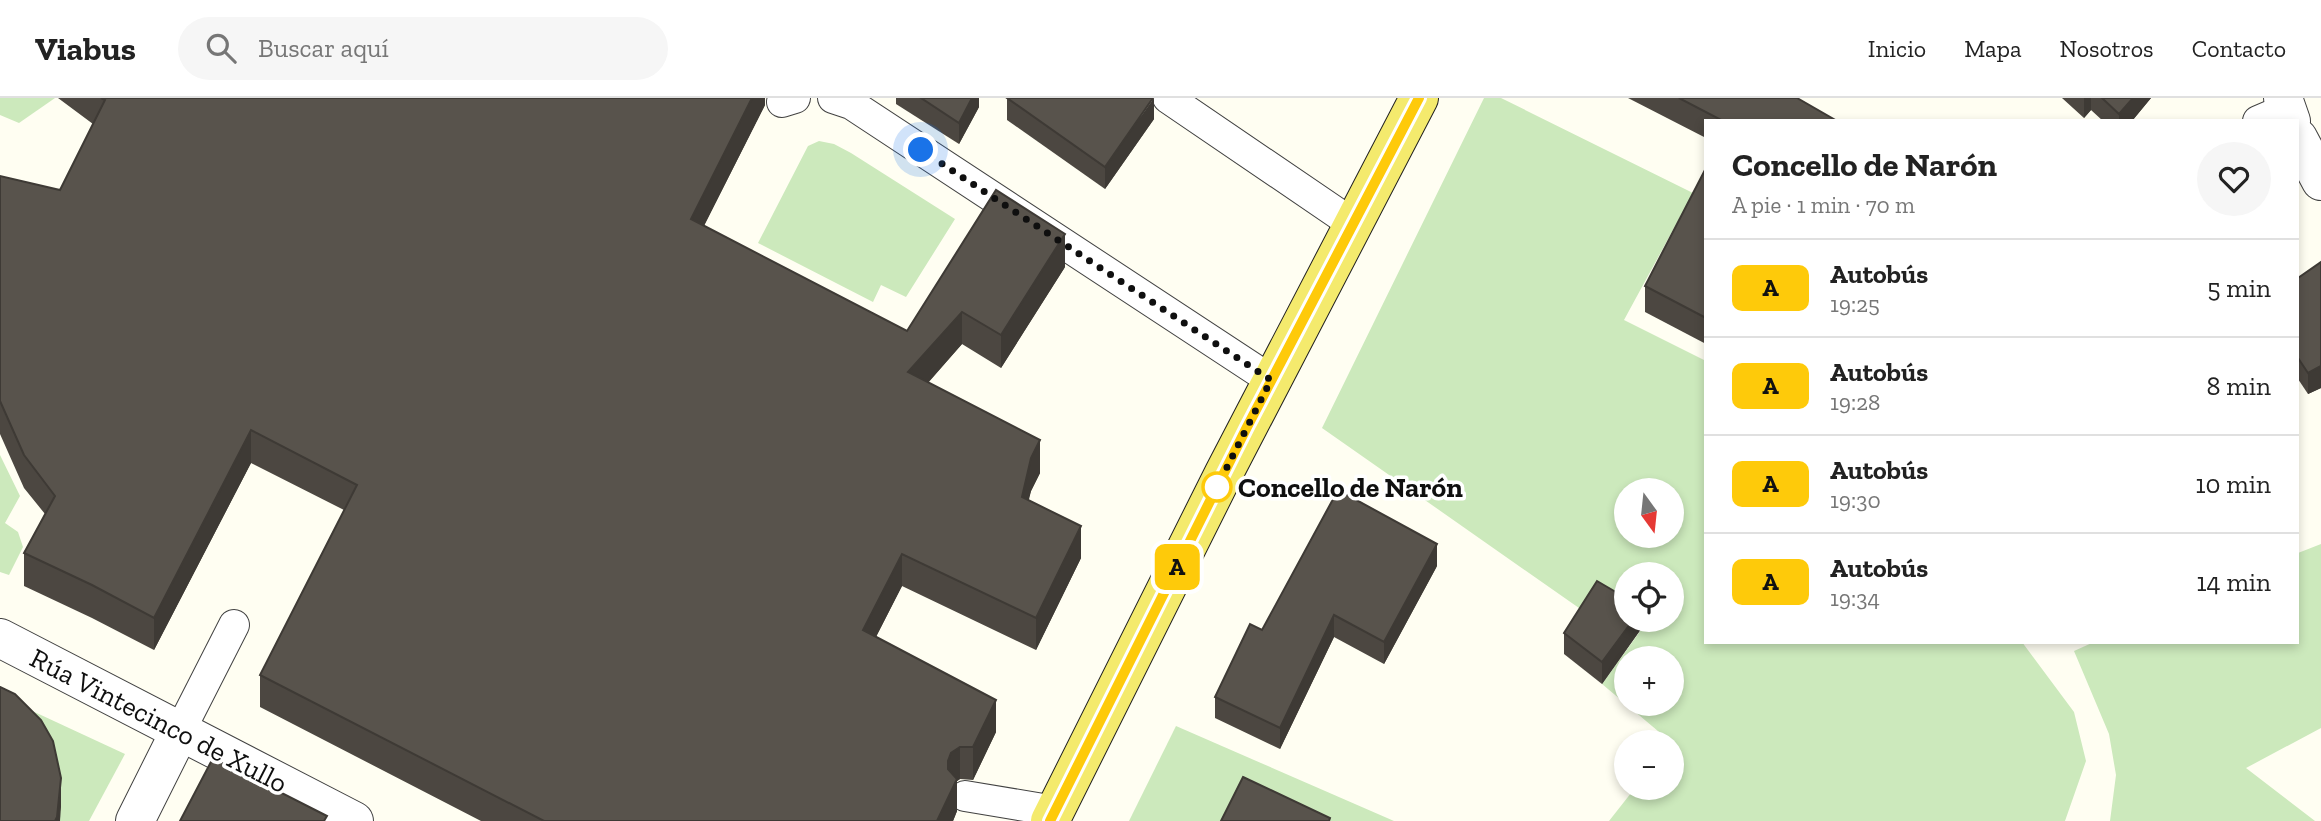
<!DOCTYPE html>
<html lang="es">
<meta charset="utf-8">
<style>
:root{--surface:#fff;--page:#f6f6f6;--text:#222;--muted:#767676;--line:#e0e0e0}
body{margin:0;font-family:"Zilla Slab",serif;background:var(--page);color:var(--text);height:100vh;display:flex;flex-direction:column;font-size:26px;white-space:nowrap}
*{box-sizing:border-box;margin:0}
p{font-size:23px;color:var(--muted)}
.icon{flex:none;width:38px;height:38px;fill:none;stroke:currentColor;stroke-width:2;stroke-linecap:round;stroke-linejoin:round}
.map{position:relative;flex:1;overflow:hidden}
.drawer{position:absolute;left:1704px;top:21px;width:595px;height:525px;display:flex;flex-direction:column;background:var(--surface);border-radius:0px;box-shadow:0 4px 10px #0003}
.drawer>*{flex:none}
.badge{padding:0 14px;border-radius:10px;font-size:24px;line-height:46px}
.needle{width:46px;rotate:165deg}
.controls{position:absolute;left:1614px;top:380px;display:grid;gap:14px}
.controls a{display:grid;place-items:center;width:70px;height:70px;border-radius:50%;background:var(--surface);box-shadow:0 4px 10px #0003;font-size:35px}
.you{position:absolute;width:35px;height:35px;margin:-18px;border:5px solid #fff;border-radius:50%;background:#1a73e8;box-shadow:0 0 0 10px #1a73e833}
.map>.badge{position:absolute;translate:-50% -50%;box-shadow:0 0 0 4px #fff}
.round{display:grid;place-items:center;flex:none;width:74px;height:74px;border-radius:37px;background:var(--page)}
.head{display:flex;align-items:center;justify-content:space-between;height:119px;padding:0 28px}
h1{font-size:33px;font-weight:700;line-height:52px}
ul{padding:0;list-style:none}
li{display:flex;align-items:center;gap:21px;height:98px;padding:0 28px;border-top:2px solid var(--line)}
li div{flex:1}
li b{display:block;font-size:26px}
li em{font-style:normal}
li .badge{min-width:77px;font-weight:700;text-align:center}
header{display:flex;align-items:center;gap:42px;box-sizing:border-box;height:98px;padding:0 35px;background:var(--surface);border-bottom:2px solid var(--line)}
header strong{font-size:33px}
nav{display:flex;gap:38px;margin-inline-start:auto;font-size:24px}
.search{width:490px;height:63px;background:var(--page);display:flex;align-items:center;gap:18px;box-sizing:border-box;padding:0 24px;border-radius:38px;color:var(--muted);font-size:26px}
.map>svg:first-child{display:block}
.green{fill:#cce9bc;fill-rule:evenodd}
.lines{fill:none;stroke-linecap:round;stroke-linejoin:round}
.lane-casing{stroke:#424242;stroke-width:32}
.street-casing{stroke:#424242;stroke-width:40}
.primary-casing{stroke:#202020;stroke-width:40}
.lane{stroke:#fff;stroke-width:30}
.street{stroke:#fff;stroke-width:38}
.primary{stroke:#f4ea6d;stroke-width:38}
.wall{fill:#4c4741}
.shaded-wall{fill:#3e3a35}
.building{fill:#58534c;stroke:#3e3a35;stroke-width:2}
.line-casing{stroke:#fff;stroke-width:16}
.line{stroke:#feca0a;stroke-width:10}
.walk{stroke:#0f0f0f;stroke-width:7;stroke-dasharray:0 12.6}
.stop-dot{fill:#fff;stroke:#feca0a;stroke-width:3.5}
.labels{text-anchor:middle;stroke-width:7;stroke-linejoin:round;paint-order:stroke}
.stop-label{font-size:28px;font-weight:bold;fill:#0f0f0f;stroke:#fff;text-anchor:start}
.street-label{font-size:28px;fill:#0f0f0f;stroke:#fff}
</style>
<header>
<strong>Viabus</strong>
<div class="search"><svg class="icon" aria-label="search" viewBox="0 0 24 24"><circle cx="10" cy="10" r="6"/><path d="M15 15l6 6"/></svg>Buscar aquí</div>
<nav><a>Inicio</a><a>Mapa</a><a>Nosotros</a><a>Contacto</a></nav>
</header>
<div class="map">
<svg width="2321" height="723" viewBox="0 0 2321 723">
<rect width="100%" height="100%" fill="#fffef2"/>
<g class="green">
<polygon points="0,0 55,0 19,25 0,17"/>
<path d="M1484,0H1501L1693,95L1624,222L1706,263V544H2022L2074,614L2086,663L2065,723H1609L1635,690H1671V644L1602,586L1641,532L1589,517L1322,330ZM1626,392H1671V438H1626ZM1626,476H1671V522H1626ZM1626,560H1671V606H1626Z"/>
<polygon points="819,43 834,46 851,55 955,121 906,199 881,187 873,204 758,145 808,48"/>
<polygon points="0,357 20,398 5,425 18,434 23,449 9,477 0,474"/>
<polygon points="2321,446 2321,630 2246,670 2315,723 2110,723 2116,677 2109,636 2074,553 2094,544 2298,544 2298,455"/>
<polygon points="0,598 125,656 89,723 0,723"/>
<polygon points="1176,628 1394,723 1129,723"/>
</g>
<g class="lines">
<defs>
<g id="lane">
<polyline points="833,0 851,6 1271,282"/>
<polyline points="1168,0 1353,126"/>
<polyline points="782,4 795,0"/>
<polyline points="2258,23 2286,11"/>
<polyline points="180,633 234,527"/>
<polyline points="965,698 1055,713"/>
</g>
<g id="street">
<polyline points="2283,0 2291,23"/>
<polyline points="2298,40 2321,83"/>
<polyline points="0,540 354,723"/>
<polyline points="135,723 180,633"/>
</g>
<polyline id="primary" points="1050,723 1224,375 1419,0"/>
</defs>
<use href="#lane" class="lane-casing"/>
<use href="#street" class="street-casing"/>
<use href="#primary" class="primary-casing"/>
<use href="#lane" class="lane"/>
<use href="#street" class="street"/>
<use href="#primary" class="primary"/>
</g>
<g class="wall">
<polygon points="58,0 765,0 765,7 704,128 907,233 1065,169 1001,270 962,246 928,285 1040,375 1031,393 1028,402 1081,460 1036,552 902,488 876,539 996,634 973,682 960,681 957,683 957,713 953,723 481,723 260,609 260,577 344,412 251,365 154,552 92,520 24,488 24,455 45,416 24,390 0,336 0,78 60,92 93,26"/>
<polygon points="896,0 979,0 979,9 959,46 896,6"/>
<polygon points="1628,0 1797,0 1837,23 1706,23 1706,40"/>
<polygon points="2062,0 2151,0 2132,23 2103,23 2091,12 2084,20"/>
<polygon points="1007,1 1154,21 1105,91 1007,22"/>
<polygon points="1706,70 1706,246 1645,214 1645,188"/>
<polygon points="2321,164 2321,290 2308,296 2298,281 2298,180"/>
<polygon points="1437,468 1384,566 1334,539 1280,651 1215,620 1215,599 1262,532"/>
<polygon points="1641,522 1641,531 1602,586 1564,556 1564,535"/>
</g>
<g class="shaded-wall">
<polygon points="752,0 765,0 765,7 691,153 691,121"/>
<polygon points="972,0 979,0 979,9 959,46 959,25"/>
<polygon points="1154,0 1154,21 1105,91 1105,69"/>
<polygon points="2084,0 2091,0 2091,12 2084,20"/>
<polygon points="2133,0 2151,0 2132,23 2119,23 2119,16"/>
<polygon points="1065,136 1065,169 1001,270 1001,237"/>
<polygon points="962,214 962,246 908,307 908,274"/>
<polygon points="2321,268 2321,290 2308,296 2308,275"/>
<polygon points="251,332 251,365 154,552 154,520"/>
<polygon points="1040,342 1040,375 1031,393 1022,431 1022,399 1031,360"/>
<polygon points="1081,428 1081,460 1036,552 1036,520"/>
<polygon points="1437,446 1437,468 1384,566 1384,544"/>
<polygon points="902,456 902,488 863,564 863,532"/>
<polygon points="1334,517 1334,539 1280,651 1280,630"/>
<polygon points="1633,522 1641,522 1641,531 1602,586 1602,564"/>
<polygon points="996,602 996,634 973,682 973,649"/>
<polygon points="960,649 960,681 957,683 957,713 953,723 937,723 951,687 948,663 951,655"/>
<polygon points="61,680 61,709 60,723 55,723"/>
</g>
<g class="building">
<polygon points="101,0 752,0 691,121 907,233 996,92 1065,136 1001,237 962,214 908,274 1040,342 1031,360 1022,399 1081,428 1036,520 902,456 863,532 996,602 973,649 960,649 951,655 948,663 948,671 957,681 937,723 544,723 260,577 357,387 251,332 154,520 92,487 24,455 55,398 24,357 0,303 0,78 60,92 105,2"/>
<polygon points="921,0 972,0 959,25"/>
<polygon points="1007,0 1153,0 1105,69"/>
<polygon points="1679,0 1797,0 1837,23 1723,23"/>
<polygon points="2102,0 2133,0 2119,16"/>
<polygon points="1706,70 1706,220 1645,188"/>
<polygon points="2321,164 2321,268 2308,275 2298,260 2298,180"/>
<polygon points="1338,392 1437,446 1384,544 1334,517 1280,630 1215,599 1250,526 1262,532"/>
<polygon points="1597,483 1626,500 1626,522 1633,522 1602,564 1564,535"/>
<polygon points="0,589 15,596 41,622 53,643 61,680 57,719 55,723 0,723"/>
<polygon points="213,660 327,718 324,723 180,723"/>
<polygon points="1243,679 1330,720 1329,723 1221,723"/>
</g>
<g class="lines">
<defs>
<polyline id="line" points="1050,723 1247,329 1419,0"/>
</defs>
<use href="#line" class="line-casing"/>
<use href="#line" class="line"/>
<polyline class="walk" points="921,52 1271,282 1212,399 1217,389"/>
</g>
<circle class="stop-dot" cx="1217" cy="389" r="14"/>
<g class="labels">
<g class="stop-label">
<text x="1238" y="399">Concello de Narón</text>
</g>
<g class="street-label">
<text transform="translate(159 622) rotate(27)" y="10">Rúa Vintecinco de Xullo</text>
</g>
</g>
</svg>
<div class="controls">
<a><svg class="needle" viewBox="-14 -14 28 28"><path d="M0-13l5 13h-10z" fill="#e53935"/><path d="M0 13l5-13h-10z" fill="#767676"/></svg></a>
<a><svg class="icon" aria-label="locate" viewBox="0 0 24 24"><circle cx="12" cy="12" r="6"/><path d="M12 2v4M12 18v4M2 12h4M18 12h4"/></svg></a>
<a>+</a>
<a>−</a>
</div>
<div class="you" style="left:921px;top:52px"></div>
<b class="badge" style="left:1177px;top:469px;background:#feca0a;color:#111">A</b>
<section class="drawer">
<div class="head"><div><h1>Concello de Narón</h1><p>A pie · 1 min · 70 m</p></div><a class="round"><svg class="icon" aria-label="heart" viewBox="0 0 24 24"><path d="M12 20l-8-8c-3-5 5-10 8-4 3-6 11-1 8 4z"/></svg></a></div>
<ul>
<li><span class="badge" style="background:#feca0a;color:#111">A</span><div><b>Autobús</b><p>19:25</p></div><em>5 min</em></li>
<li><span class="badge" style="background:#feca0a;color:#111">A</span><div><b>Autobús</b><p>19:28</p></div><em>8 min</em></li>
<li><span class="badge" style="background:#feca0a;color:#111">A</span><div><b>Autobús</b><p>19:30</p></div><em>10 min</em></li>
<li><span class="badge" style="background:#feca0a;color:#111">A</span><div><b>Autobús</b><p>19:34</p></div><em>14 min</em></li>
</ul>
</section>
</div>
